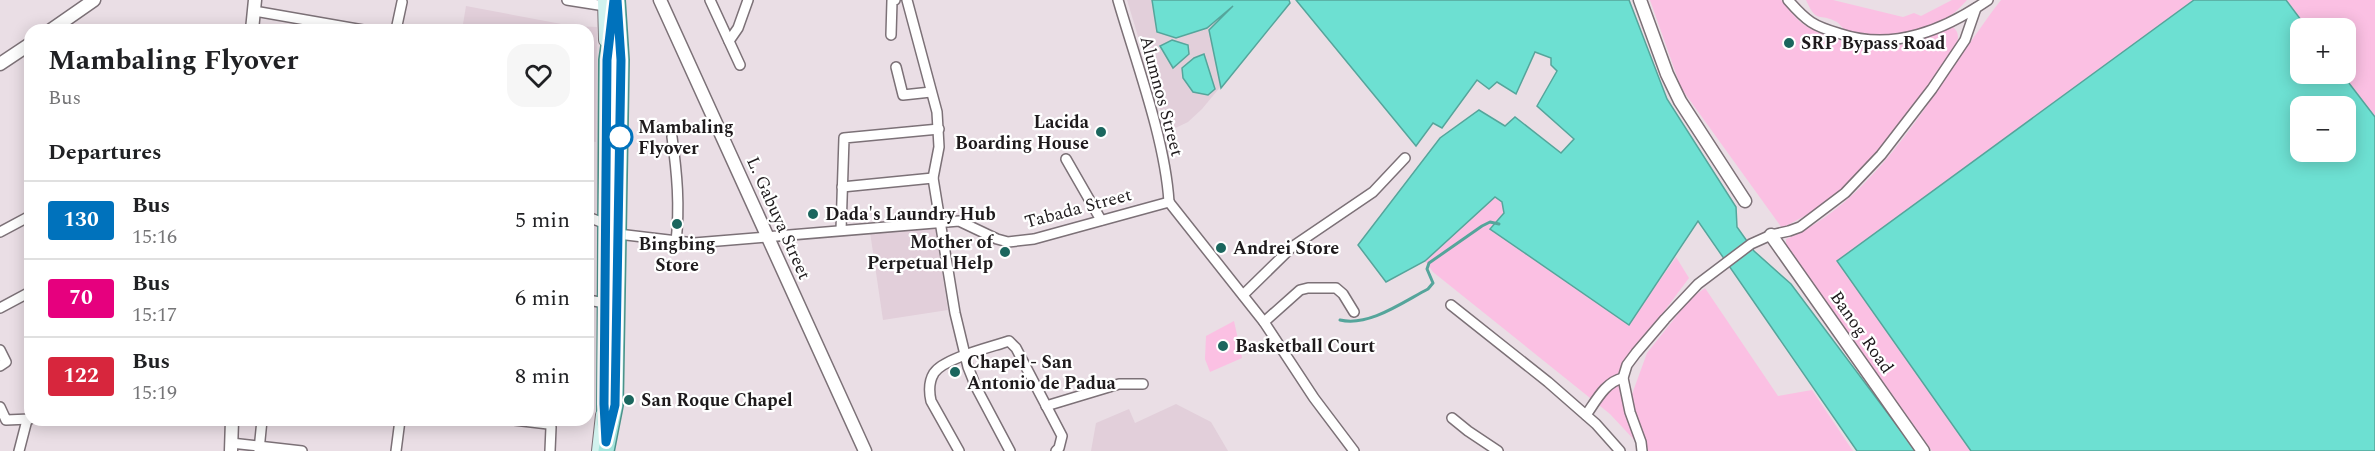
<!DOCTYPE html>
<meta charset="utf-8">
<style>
:root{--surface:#fff;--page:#f6f6f6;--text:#202124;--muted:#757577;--line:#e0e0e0}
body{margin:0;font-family:Spectral,serif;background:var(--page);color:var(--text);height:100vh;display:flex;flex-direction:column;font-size:22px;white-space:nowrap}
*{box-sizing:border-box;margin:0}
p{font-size:20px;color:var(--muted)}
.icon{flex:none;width:33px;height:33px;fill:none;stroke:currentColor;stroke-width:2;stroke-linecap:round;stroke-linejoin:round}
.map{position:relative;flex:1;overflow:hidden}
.details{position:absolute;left:24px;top:24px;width:570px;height:402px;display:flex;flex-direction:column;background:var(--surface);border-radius:18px;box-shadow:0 3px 15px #0003}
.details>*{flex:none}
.badge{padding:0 12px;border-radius:4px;font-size:21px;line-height:39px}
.buttons{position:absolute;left:2290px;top:18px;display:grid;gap:12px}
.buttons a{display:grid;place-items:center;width:66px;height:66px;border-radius:12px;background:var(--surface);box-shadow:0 3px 15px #0003;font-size:30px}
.map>.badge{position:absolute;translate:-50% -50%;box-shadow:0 0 0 3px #fff}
h2{padding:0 24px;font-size:22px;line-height:54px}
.round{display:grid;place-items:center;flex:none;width:63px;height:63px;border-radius:18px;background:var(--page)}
.headline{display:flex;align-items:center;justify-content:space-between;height:102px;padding:0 24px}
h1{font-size:28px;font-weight:700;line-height:45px}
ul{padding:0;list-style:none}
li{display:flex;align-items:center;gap:18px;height:78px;padding:0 24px;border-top:2px solid var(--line)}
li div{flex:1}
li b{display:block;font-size:22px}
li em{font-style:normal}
li .badge{min-width:66px;font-weight:700;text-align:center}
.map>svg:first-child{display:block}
.built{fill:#e2cfda}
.green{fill:#fbc0e3}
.water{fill:#6de0d2;stroke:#55a59b;stroke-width:1.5;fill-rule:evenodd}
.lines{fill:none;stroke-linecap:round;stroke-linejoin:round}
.stream{stroke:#55a59b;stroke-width:3}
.minor-casing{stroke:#7c7177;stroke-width:12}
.tertiary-casing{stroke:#7c7177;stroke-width:15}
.secondary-casing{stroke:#7c7177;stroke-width:16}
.primary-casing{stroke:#4c928a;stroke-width:18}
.minor{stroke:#fff;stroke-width:9}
.tertiary{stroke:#fff;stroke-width:12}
.secondary{stroke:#d1f2ee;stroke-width:14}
.primary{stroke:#a3e4dc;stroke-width:15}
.line-casing{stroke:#fff;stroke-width:14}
.line{stroke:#0072bc;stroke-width:9}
.poi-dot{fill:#1b665e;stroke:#fff;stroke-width:2}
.stop-dot{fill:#fff;stroke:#0072bc;stroke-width:3}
.labels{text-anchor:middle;stroke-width:4.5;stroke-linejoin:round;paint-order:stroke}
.poi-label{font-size:18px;font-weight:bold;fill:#1e1a1c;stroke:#fff;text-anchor:start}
.street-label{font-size:18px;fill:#1e1a1c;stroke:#fff}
.stop-label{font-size:18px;font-weight:bold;fill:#1e1a1c;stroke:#fff;text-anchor:start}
</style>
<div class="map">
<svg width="2375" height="451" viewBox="0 0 2375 451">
<rect width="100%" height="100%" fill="#eadee5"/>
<g class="built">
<polygon points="1127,0 1289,0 1290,3 1202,109 1188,122 1167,132"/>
<polygon points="466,6 572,26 597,27 596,142 588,141 588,30 462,30"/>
<polygon points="935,226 948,310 883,320 870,232"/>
<polygon points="1176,404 1211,422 1228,451 1091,451 1096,423 1129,409 1135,423"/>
</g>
<g class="green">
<path d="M1650,0H1781C1788,8 1795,18 1803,24C1821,37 1869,49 1891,47C1913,44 1932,34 1953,27C1958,31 1959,36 1957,43C1954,52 1945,62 1939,70C1911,112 1877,156 1840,191C1823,207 1803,217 1782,228L1681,88Z"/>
<path d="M1806,0H1833L1903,17L1914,13L1921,16L1952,0H1967C1963,4 1959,9 1954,13C1927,33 1874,48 1844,29C1841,27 1840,24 1837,22C1819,12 1817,25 1806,0Z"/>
<path d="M2001,0H2194L1837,261L1971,451H1932L1786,245V239C1869,205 1924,108 1974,37C1983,25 1991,12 2001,0Z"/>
<polygon points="2285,0 2375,0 2375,124 2338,74 2346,74 2346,28 2305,28"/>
<polygon points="1495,197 1502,202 1504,213 1490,228 1629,324 1676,257 1689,278 1618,373 1627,415 1638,444 1610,414 1433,272 1425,261"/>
<polygon points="1705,288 1778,396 1812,390 1853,451 1647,451 1631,397 1647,353 1690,299"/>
<polygon points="1234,321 1242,358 1210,372 1205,359 1206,336"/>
</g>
<g class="water">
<polygon points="1152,0 1289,0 1290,3 1221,88 1209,30 1233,6 1207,28 1176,38 1157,32"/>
<polygon points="1296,0 1629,0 1667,99 1736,207 1737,227 1754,251 1791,284 1916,451 1857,451 1698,221 1629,325 1490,229 1504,213 1502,202 1495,197 1425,261 1386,282 1358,245 1440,138 1479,110 1505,126 1515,117 1561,153 1574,139 1537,106 1557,71 1551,65 1551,58 1535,52 1516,94 1497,82 1489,89 1477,80 1442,128 1433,123 1416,146"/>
<path d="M2194,0H2286L2307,28H2301V74H2342L2375,117V451H1971L1837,261ZM2301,106H2346V152H2301Z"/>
<polygon points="1172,40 1188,45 1189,54 1173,68 1160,46"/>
<polygon points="1204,54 1215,89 1208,95 1193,92 1183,78 1182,68 1194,58"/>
</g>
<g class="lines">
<path class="stream" d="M1340,320C1369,327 1403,302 1428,289L1433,283L1427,269L1429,263L1482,226L1490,222L1499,224"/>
<defs>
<g id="minor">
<polyline points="567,0 605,6"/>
<polyline points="710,0 740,65"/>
<polyline points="907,0 937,112 939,147 933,178 955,313 968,367 976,387 1010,451"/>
<path d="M1118,0C1136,62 1165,139 1169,202"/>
<path d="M1788,0C1795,8 1802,16 1811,22C1820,28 1831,31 1841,34C1894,51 1944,30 1988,0"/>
<polyline points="254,11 363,30"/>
<polyline points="396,30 402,2"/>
<polyline points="891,35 892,1 895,0"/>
<polyline points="729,41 738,28 748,0"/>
<polyline points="896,67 903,95 931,92"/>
<path d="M672,137C677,173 680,206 676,242"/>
<polyline points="1066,159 1101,220"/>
<polyline points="842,187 933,178"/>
<polyline points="1169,202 1264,322 1314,398 1354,451"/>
<polyline points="588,217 606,224"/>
<polyline points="841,230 844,138 939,129"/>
<polyline points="0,232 30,216"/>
<polyline points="618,234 694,243 959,221 997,239 1008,242 1034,239 1169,202"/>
<polyline points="1243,295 1292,247 1373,192 1405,158"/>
<polyline points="588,300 605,303"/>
<polyline points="1451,305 1548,382 1596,424 1620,451"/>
<polyline points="0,308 30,292"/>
<polyline points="1264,322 1300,290 1308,288 1336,288 1343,294 1354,312"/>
<polyline points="0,350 6,362 0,366"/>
<polyline points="1046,406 1119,384 1143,384"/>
<polyline points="0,407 6,420 30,419"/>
<path d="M1586,415C1596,401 1605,382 1623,378"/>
<polyline points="1452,418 1468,431 1498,451"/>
<polyline points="514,420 548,424 551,427 550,451"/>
<polyline points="231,443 302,451"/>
<polyline points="259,450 262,420"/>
<polyline points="19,451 27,420"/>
<polyline points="396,451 400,420"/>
<path d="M959,451L931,401C929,392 929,381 934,373C944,358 992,347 1009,341L1016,348L1062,436L1059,448L1056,451"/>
<polyline points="1642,451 1641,442 1630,412 1623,378 1627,365 1636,353 1665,319 1698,284 1751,244 1771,235 1789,231 1800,227 1845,193 1881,155 1932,89 1965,40 1976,8"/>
</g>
<g id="tertiary">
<polyline points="660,0 865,451"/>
<polyline points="1640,0 1667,74 1680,101 1745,201"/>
<polyline points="51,30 94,0"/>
<polyline points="252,30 255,0"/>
<polyline points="0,64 30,44"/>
<polyline points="1771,235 1923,451"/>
<polyline points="231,451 232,420"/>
</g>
<g id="secondary">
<polyline points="605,0 606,40"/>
<polyline points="599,451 603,415"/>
</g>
<g id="primary">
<polyline points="605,424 607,60 612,26"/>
<polyline points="606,451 615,405 621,60 617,0"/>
</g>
</defs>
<use href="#minor" class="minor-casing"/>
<use href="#tertiary" class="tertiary-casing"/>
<use href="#secondary" class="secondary-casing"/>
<use href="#primary" class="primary-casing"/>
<use href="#minor" class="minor"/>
<use href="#tertiary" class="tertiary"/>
<use href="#secondary" class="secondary"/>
<use href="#primary" class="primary"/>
</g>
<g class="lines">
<defs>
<polyline id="line" points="614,0 607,60 604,404 606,442 615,405 621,60 617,0"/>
</defs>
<use href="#line" class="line-casing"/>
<use href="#line" class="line"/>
</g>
<g class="poi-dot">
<circle cx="1789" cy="43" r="6"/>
<circle cx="1101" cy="132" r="6"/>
<circle cx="813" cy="214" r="6"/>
<circle cx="677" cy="224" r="6"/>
<circle cx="1221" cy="248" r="6"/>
<circle cx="1005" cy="252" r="6"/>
<circle cx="1223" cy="346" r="6"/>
<circle cx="955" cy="372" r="6"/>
<circle cx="629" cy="400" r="6"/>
</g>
<circle class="stop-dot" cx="620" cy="137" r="12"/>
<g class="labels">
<g class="poi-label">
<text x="1801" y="49">SRP Bypass Road</text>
<text x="1089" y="128" text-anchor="end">Lacida<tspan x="1089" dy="21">Boarding House</tspan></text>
<text x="825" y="220">Dada's Laundry Hub</text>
<text x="993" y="248" text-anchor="end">Mother of<tspan x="993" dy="21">Perpetual Help</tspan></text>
<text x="677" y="250" text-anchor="middle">Bingbing<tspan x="677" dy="21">Store</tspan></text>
<text x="1233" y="254">Andrei Store</text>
<text x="1235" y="352">Basketball Court</text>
<text x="967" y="368">Chapel - San<tspan x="967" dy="21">Antonio de Padua</tspan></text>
<text x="641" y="406">San Roque Chapel</text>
</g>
<g class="street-label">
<text transform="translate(1162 96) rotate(75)" y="6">Alumnos Street</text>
<text transform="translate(1078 208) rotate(-15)" y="6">Tabada Street</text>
<text transform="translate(779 218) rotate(66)" y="6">L. Gabuya Street</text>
<text transform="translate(1862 332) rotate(55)" y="6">Banog Road</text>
</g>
<g class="stop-label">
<text x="638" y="133">Mambaling<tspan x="638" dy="21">Flyover</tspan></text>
</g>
</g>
</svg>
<div class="buttons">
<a>+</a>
<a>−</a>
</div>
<section class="details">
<div class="headline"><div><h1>Mambaling Flyover</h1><p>Bus</p></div><a class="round"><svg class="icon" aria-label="heart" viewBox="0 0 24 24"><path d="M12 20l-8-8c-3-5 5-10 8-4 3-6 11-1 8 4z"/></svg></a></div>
<h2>Departures</h2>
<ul>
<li><span class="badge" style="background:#0072bc;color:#fff">130</span><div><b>Bus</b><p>15:16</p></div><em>5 min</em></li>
<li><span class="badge" style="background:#e6007e;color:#fff">70</span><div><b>Bus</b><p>15:17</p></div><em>6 min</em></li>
<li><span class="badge" style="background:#d7263d;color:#fff">122</span><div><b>Bus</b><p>15:19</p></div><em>8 min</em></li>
</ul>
</section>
</div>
